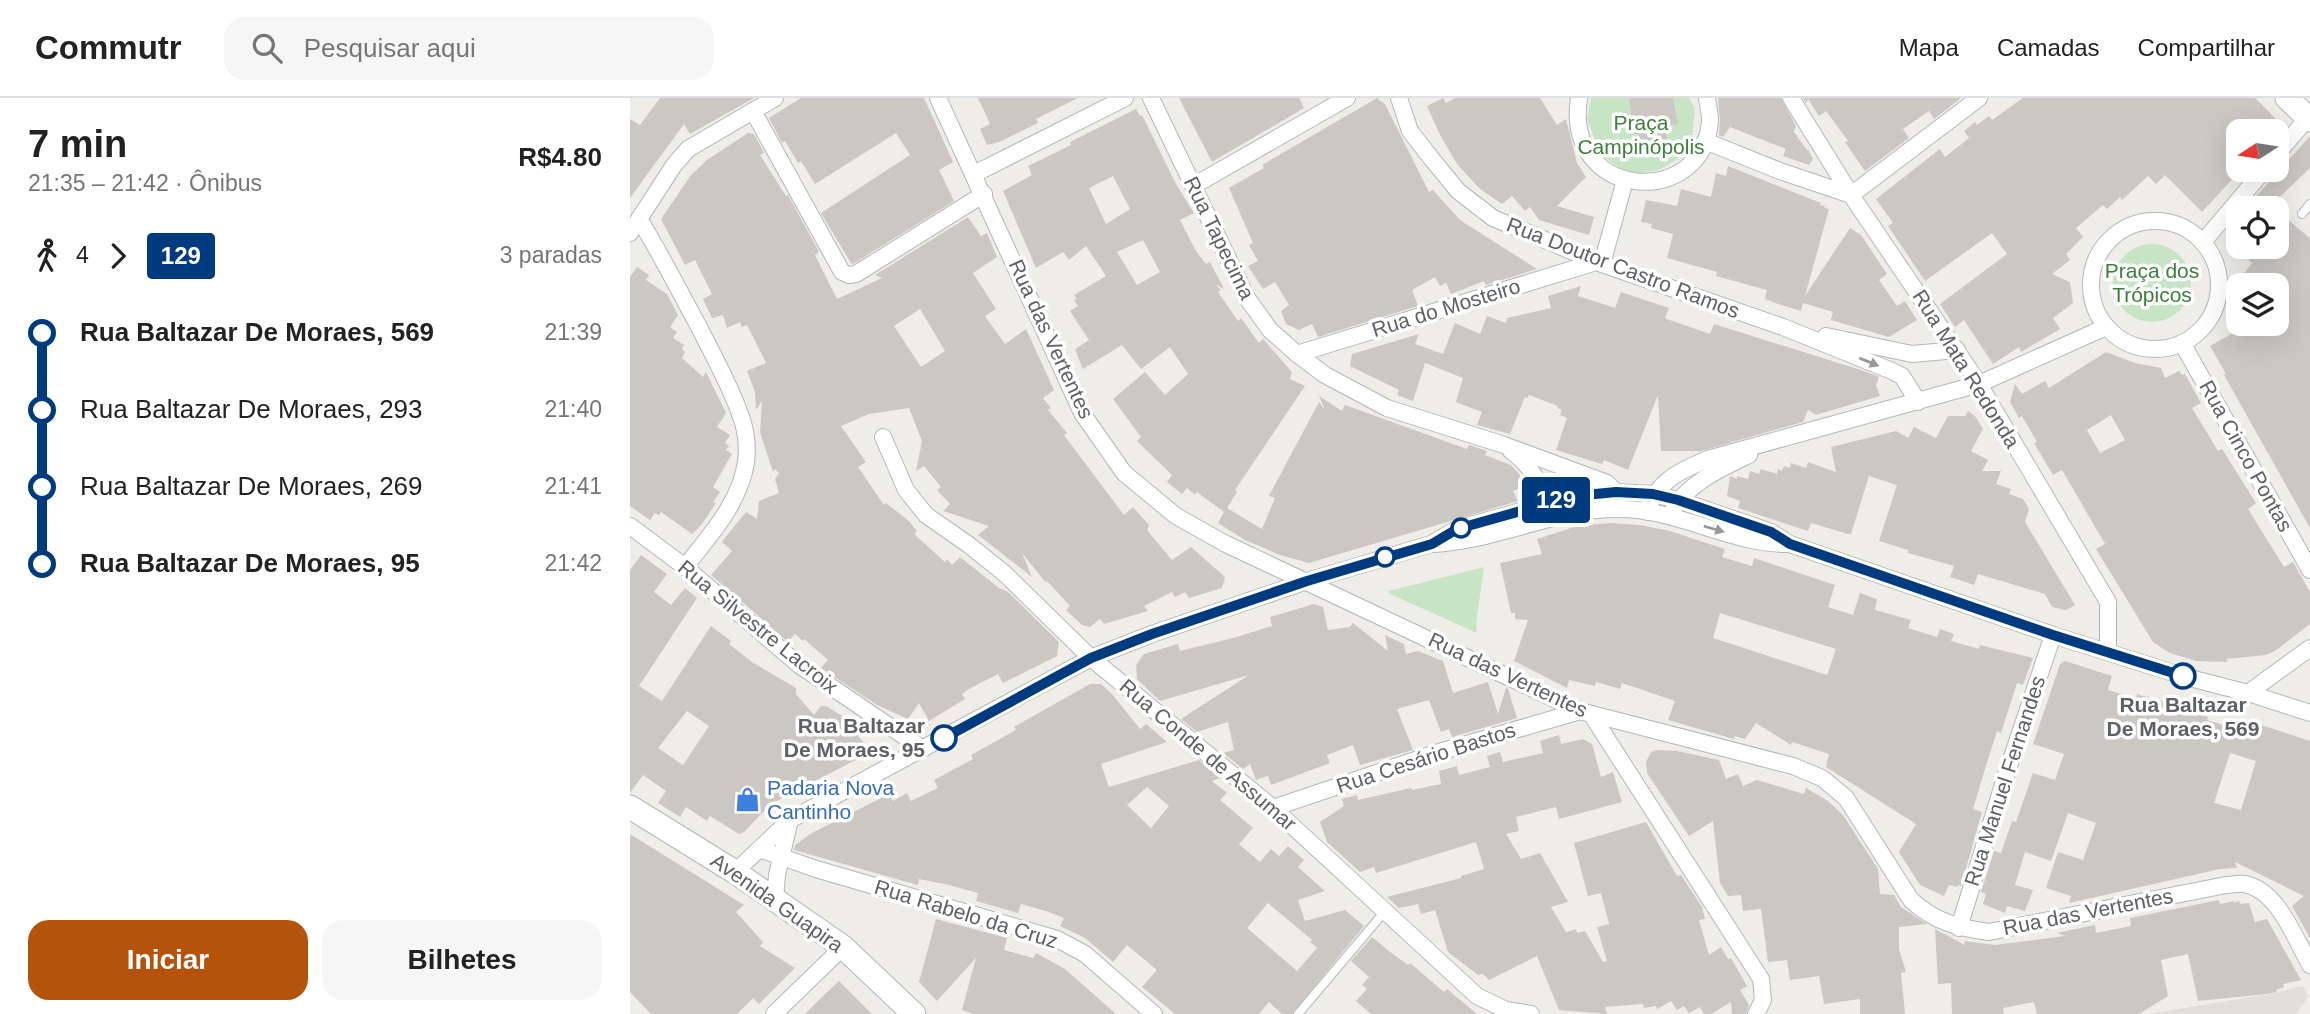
<!DOCTYPE html>
<html lang="pt">
<meta charset="utf-8">
<style>
:root{--surface:#fff;--page:#f6f6f6;--text:#222;--muted:#767676;--line:#e0e0e0;--accent:#b45309}
body{margin:0;font-family:Helvetica,sans-serif;background:var(--page);color:var(--text);height:100vh;display:flex;flex-direction:column;font-size:26px;white-space:nowrap}
*{box-sizing:border-box;margin:0}
p{font-size:23px;color:var(--muted)}
.icon{flex:none;width:38px;height:38px;fill:none;stroke:currentColor;stroke-width:2;stroke-linecap:round;stroke-linejoin:round}
.map{position:relative;flex:1;overflow:hidden}
.sheet{display:flex;flex-direction:column;background:var(--surface);width:630px}
.sheet>*{flex:none}
.badge{padding:0 14px;border-radius:5px;font-size:24px;line-height:46px}
.needle{width:46px;rotate:258deg}
.tools{position:absolute;left:1596px;top:21px;display:grid;gap:14px}
.tools a{display:grid;place-items:center;width:63px;height:63px;border-radius:14px;background:var(--surface);box-shadow:0 7px 28px #0002;font-size:35px}
.map>.badge{position:absolute;translate:-50% -50%;box-shadow:0 0 0 4px #fff}
.legs{display:flex;align-items:center;gap:10px;height:77px;padding:0 28px;font-size:23px}
.legs p{margin-inline-start:auto}
.summary{display:flex;align-items:center;justify-content:space-between;height:119px;padding:0 28px}
h1{font-size:38px;font-weight:700;line-height:52px}
.action{display:flex;gap:14px;margin-top:auto;padding:14px 28px}
.action a{flex:1;height:80px;border-radius:21px;background:var(--accent);color:#fff;font-size:28px;font-weight:700;line-height:80px;text-align:center}
.action a+a{background:var(--page);color:var(--text)}
ul{padding:0 28px;list-style:none}
li{display:flex;align-items:center;gap:24px;height:77px;font-size:26px}
li i{display:grid;place-items:center;width:10px;height:100%;margin:0 9px;background:currentColor}
li i::after{content:'';width:18px;height:18px;margin:-9px;border:5px solid;border-radius:50%;background:var(--surface)}
li p{margin-inline-start:auto}
li:first-child i{background:linear-gradient(#0000 50%,currentColor 0)}
li:last-child i{background:linear-gradient(currentColor 50%,#0000 0)}
header{display:flex;align-items:center;gap:42px;box-sizing:border-box;height:98px;padding:0 35px;background:var(--surface);border-bottom:2px solid var(--line)}
header strong{font-size:33px}
nav{display:flex;gap:38px;margin-inline-start:auto;font-size:24px}
.search{width:490px;height:63px;background:var(--page);display:flex;align-items:center;gap:18px;box-sizing:border-box;padding:0 24px;border-radius:21px;color:var(--muted);font-size:26px}
main{display:flex;flex:1;min-height:0}
.map>svg:first-child{display:block}
.education{fill:#e2ded8}
.green{fill:#c7e4c5}
.building{fill:#cbc8c4;fill-rule:evenodd}
.lines{fill:none;stroke-linecap:round;stroke-linejoin:round}
.lane-casing{stroke:#b4b7ba;stroke-width:10}
.street-casing{stroke:#b4b7ba;stroke-width:18}
.secondary-casing{stroke:#b3b6ba;stroke-width:25}
.lane{stroke:#fff;stroke-width:8}
.street{stroke:#fff;stroke-width:16}
.secondary{stroke:#fff;stroke-width:23}
.oneway{fill:#96999c}
.line-1-casing{stroke:#fff;stroke-width:16}
.line-1{stroke:#003b80;stroke-width:10}
.stop-1-dot{fill:#fff;stroke:#003b80;stroke-width:3.5}
.labels{text-anchor:middle;stroke-width:7;stroke-linejoin:round;paint-order:stroke}
.park-label{font-size:21px;fill:#3c803b;stroke:#fff}
.street-label{font-size:21px;fill:#5e6266;stroke:#fff}
.stop-label{font-size:21px;font-weight:bold;fill:#5e6266;stroke:#fff}
.shop-label{font-size:21px;fill:#366cbe;stroke:#fff;text-anchor:start}
</style>
<header>
<strong>Commutr</strong>
<div class="search"><svg class="icon" aria-label="search" viewBox="0 0 24 24"><circle cx="10" cy="10" r="6"/><path d="M15 15l6 6"/></svg>Pesquisar aqui</div>
<nav><a>Mapa</a><a>Camadas</a><a>Compartilhar</a></nav>
</header>
<main>
<section class="sheet">
<div class="summary"><div><h1>7 min</h1><p>21:35 – 21:42 · Ônibus</p></div><b>R$4.80</b></div>
<div class="legs"><svg class="icon" aria-label="walk" viewBox="0 0 24 24"><circle cx="13" cy="4" r="2"/><path d="M13 8l-2 6 4 7M11 14l-3 7M7 12l3-4h3l4 4"/></svg>4<svg class="icon" aria-label="forward" viewBox="0 0 24 24"><path d="M9 5l7 7-7 7"/></svg><b class="badge" style="background:#003b80;color:#fff">129</b><p>3 paradas</p></div>
<ul>
<li><i style="color:#003b80"></i><b>Rua Baltazar De Moraes, 569</b><p>21:39</p></li>
<li><i style="color:#003b80"></i><span>Rua Baltazar De Moraes, 293</span><p>21:40</p></li>
<li><i style="color:#003b80"></i><span>Rua Baltazar De Moraes, 269</span><p>21:41</p></li>
<li><i style="color:#003b80"></i><b>Rua Baltazar De Moraes, 95</b><p>21:42</p></li>
</ul>
<div class="action"><a>Iniciar</a><a>Bilhetes</a></div>
</section>
<div class="map">
<svg width="1680" height="916" viewBox="0 0 1680 916">
<rect width="100%" height="100%" fill="#efede7"/>
<polygon class="education" points="1673,888 1678,899 1666,916 1517,916 1640,896"/>
<g class="green">
<polygon points="961,0 1059,0 1065,10 1062,40 1048,61 1029,72 1011,75 993,72 971,57 957,21"/>
<circle cx="1522" cy="185" r="39"/>
<polygon points="854,469 846,526 847,535 758,495 759,493"/>
</g>
<g class="building">
<polygon points="30,0 124,0 60,36 54,26 0,100 0,21 10,27"/>
<polygon points="171,0 294,0 323,64 309,72 324,103 223,166 221,165 191,115 280,57 266,35 185,86 171,63 168,65 155,43 152,45 139,20"/>
<polygon points="348,0 448,0 406,21 408,25 369,44 357,47 350,31 360,26"/>
<polygon points="549,0 669,0 674,10 582,64"/>
<polygon points="747,0 755,6 799,94 803,92 830,122 907,171 856,187 854,183 821,196 816,185 810,188 805,179 782,192 788,208 688,239 682,226 669,232 656,226 651,213 659,207 645,184 633,191 618,168 628,163 619,147 623,145 599,90 634,70 632,67"/>
<polygon points="813,0 816,5 825,0 910,0 927,27 936,21 947,65 956,79 927,108 964,119 959,137 909,122 900,109 895,113 882,98 872,106 850,91 827,66 810,37 797,8"/>
<polygon points="999,0 1043,0 1048,26 1035,29 1039,51 1008,57"/>
<polygon points="1088,0 1151,0 1166,28 1164,34 1176,51 1179,53 1183,61 1179,67 1153,58 1156,51 1100,29 1093,39 1089,37 1090,22"/>
<polygon points="1173,0 1331,0 1304,21 1299,13 1273,31 1279,40 1235,73 1215,44 1218,43 1196,13 1189,18 1178,1 1176,5"/>
<polygon points="1393,0 1625,0 1650,25 1641,33 1608,33 1608,75 1572,114 1535,77 1526,86 1518,78 1492,102 1490,99 1477,111 1473,107 1446,130 1453,139 1436,156 1440,162 1422,176 1440,184 1443,205 1423,220 1430,231 1391,254 1389,249 1363,266 1334,222 1325,229 1310,206 1377,156 1362,135 1295,183 1258,128 1263,125 1246,101 1310,51 1315,59 1339,40 1334,33 1345,24 1347,27 1359,18 1362,22"/>
<path d="M506,11L510,18L512,17L546,86L564,115L550,122L566,153L576,166L580,164L594,191L585,186L591,192L588,194L608,223L611,220L629,245L633,241L662,274L660,281L675,288L605,392L607,394L597,410L632,431L645,400L639,398L689,304L695,312L689,298L712,313L715,307L837,351L839,347L857,353L855,357L881,367L897,385L898,387L883,393L888,403L679,465L650,457L615,442L588,425L594,414L567,394L565,397L557,390L552,396L537,384L542,377L507,343L511,339L483,301L515,274L535,297L558,276L540,249L511,271L492,247L453,271L445,251L459,242L440,213L448,208L444,202L447,201L444,197L476,178L456,148L439,162L433,154L406,170L373,93L402,77L398,68L441,47L440,44ZM483,78L500,111L476,126L459,90ZM513,142L530,174L507,187L487,154Z"/>
<path d="M118,35L124,36L134,55L130,57L156,98L158,97L189,154L185,157L207,201L252,180L245,177L338,119L351,138L357,135L367,159L343,175L366,211L355,218L375,246L396,231L424,292L413,300L421,310L418,312L437,335L434,337L494,417L503,409L519,427L517,432L542,462L561,449L595,479L592,490L559,500L555,494L545,499L542,494L514,508L518,513L474,526L470,521L460,529L452,527L436,512L440,508L417,483L416,485L392,455L402,479L348,437L359,428L313,413L320,406L307,392L311,389L294,368L286,373L292,343L279,310L239,316L211,328L236,364L228,369L254,407L256,405L279,423L287,433L284,436L315,464L317,461L322,467L330,459L369,490L378,494L429,544L427,558L373,585L368,576L339,591L332,596L335,601L299,623L289,605L278,621L247,607L191,570L198,562L174,541L173,543L165,536L158,544L81,477L102,453L92,444L98,436L116,414L127,421L129,403L149,395L145,381L149,375L145,371L143,374L130,334L132,303L126,312L125,294L117,273L136,265L117,227L112,229L110,224L97,230L93,217L82,220L73,201L82,196L65,162L55,167L31,121L61,77L77,62ZM290,211L315,253L291,269L264,228Z"/>
<polygon points="1680,38 1680,70 1638,110 1616,110"/>
<polygon points="1098,68 1191,105 1190,107 1195,108 1194,110 1199,111 1175,198 1220,130 1231,137 1257,176 1249,182 1267,208 1275,203 1287,222 1259,239 1201,222 1203,214 1173,205 1171,213 1145,205 1135,201 1137,192 1086,178 1087,174 1037,160 1043,136 1021,130 1022,126 1011,124 1016,102 1047,108 1051,91 1081,99 1086,75 1096,78"/>
<polygon points="1647,113 1680,140 1680,430 1594,277 1596,276 1580,248 1619,226 1647,226 1647,187 1605,187 1622,165 1603,149 1647,149"/>
<polygon points="7,169 19,177 16,182 37,196 48,217 40,229 47,234 43,240 54,247 52,251 55,254 52,260 73,279 76,274 96,315 87,329 100,337 95,345 99,348 96,352 102,356 83,389 90,394 83,404 86,405 72,426 62,436 31,414 29,417 25,415 20,422 0,408 0,179"/>
<polygon points="951,188 948,198 985,210 991,194 1039,210 1035,220 1037,221 1080,236 1084,226 1234,273 1249,279 1246,287 1250,298 1186,317 1178,312 1173,324 1071,353 1031,353 1028,297 998,372 974,362 972,366 926,352 937,320 930,317 932,312 927,310 928,308 899,297 898,300 895,299 880,336 847,327 852,314 826,304 833,280 795,265 783,303 767,297 769,292 720,268 722,256 789,236 785,246 813,256 825,225 850,236 857,218 876,225 877,220 921,210 918,198"/>
<path d="M1476,254L1505,265L1531,270L1535,280L1549,273L1552,277L1555,276L1571,305L1562,310L1588,353L1592,351L1626,405L1618,411L1654,469L1663,464L1680,494V526L1645,553L1636,557L1596,561L1598,564L1566,563L1540,555L1523,544L1466,451L1475,446L1432,372L1423,377L1404,345L1407,344L1392,318L1389,320L1380,304L1385,286L1392,296L1415,283L1419,290ZM1481,317L1495,342L1470,355L1457,332Z"/>
<polygon points="1338,313 1345,318 1353,331 1341,353 1358,362 1352,373 1371,373 1366,386 1381,391 1379,396 1393,401 1399,411 1395,424 1445,507 1436,512 1422,509 1415,496 1348,476 1344,487 1320,479 1324,468 1278,455 1278,452 1249,443 1267,387 1239,378 1221,436 1218,436 1181,425 1178,433 1108,410 1110,403 1097,398 1100,378 1107,381 1107,378 1118,381 1120,373 1129,376 1131,371 1147,376 1148,371 1152,373 1154,368 1160,370 1161,365 1176,370 1178,364 1206,374 1201,349 1266,333 1278,340 1284,329 1306,340 1318,318 1335,318"/>
<path d="M980,425L1010,427L1040,433L1095,451L1092,459L1122,468L1124,460L1205,487L1198,509L1223,517L1230,495L1247,501L1245,512L1281,522L1278,530L1307,539L1310,531L1324,536L1321,543L1349,551L1350,547L1403,560L1393,587L1387,585L1371,635L1367,633L1355,671L1343,711L1352,714L1331,788L1328,787L1327,789L1319,787L1314,798L1290,787L1269,754L1286,726L1196,669L1199,656L1162,644L1161,647L1126,625L1115,641L1105,638L1104,641L1038,622L1045,603L992,585L990,591L966,584L965,588L939,582L937,590L884,563L898,522L885,521V515H881L870,465L912,456L907,441L947,428ZM1090,515L1206,551L1197,577L1083,540Z"/>
<path d="M11,457L37,476L24,494L41,507L55,490L67,500L9,588L32,603L81,528L101,543L99,546L122,564L166,590V596L184,617L191,608H196L227,627L221,629L241,654L141,706L114,734L109,736L80,718L77,723L56,709L50,719L28,705L36,693L13,677L0,695V472ZM57,613L79,628L53,667L28,650Z"/>
<polygon points="684,506 693,509 698,532 720,529 723,525 758,553 755,537 774,546 776,556 788,553 813,563 823,595 858,584 868,616 876,590 878,591 887,620 822,639 819,631 811,634 799,602 767,611 783,652 730,667 723,647 697,657 700,665 641,687 638,678 626,682 620,666 613,671 593,655 604,652 598,624 567,634 551,621 619,577 530,603 507,581 506,567 514,556 548,546 550,553 603,540 642,528 640,519"/>
<path d="M1435,563L1482,578L1478,592L1491,596L1506,601L1507,596L1534,604L1536,596L1559,603L1557,612L1578,619L1577,622L1610,632L1613,621L1680,643V840L1662,808L1674,798L1605,764L1607,770L1590,771L1439,805L1441,798L1416,790L1428,754L1453,762L1466,725L1438,715L1421,763L1395,754L1385,787L1403,792L1395,813L1377,808L1375,815L1353,806L1356,796L1351,794L1364,753L1371,755L1382,723L1386,724L1403,675L1425,682L1434,656L1403,646L1430,566ZM1600,655L1626,663L1611,712L1584,705Z"/>
<path d="M460,586H471L482,596L510,631L516,626L537,644L471,666L479,689L569,662L590,680L582,683L597,695L590,702L623,730L609,746L630,764L641,751L649,758L658,748L674,762L668,769L695,793L668,802L675,823L715,812L734,828L662,916H652L639,904L629,916H545L512,889L527,872L497,847L483,864L455,840L430,828L434,820L419,814L391,806L388,815L346,803L348,795L319,787L289,781L288,787L164,752L165,747L182,735L259,696L263,703L277,695L281,703L308,690L304,682L343,661L341,657L386,632L384,629ZM517,689L539,708L521,730L497,707ZM638,805L682,842L680,844L687,850L667,873L617,830Z"/>
<polygon points="929,637 931,646 953,641 962,646 971,679 983,674 992,704 929,721 926,709 886,719 889,733 876,736 891,761 910,755 938,804 921,809 936,834 946,831 947,835 955,833 973,864 977,863 967,829 979,826 971,795 958,798 944,745 1016,724 1047,778 1051,777 1072,809 1075,821 1069,822 1079,857 1091,849 1098,861 1101,860 1117,888 1110,892 1119,907 1116,916 1102,916 1101,904 1081,916 1074,916 1070,909 1059,915 1054,908 1047,912 1041,903 1027,911 1026,908 1014,910 1013,906 975,909 977,916 929,912 907,858 859,882 853,876 848,877 818,854 805,812 791,816 788,806 769,810 757,799 831,780 831,778 854,771 846,744 746,775 744,769 730,774 697,744 690,724 714,708 712,701 727,697 728,702 781,690 782,692 811,686 809,673 827,668 829,677 860,669 857,658 870,654 873,664 913,655 910,643"/>
<polygon points="1026,652 1047,653 1089,662 1096,681 1108,676 1113,688 1127,682 1174,696 1176,690 1198,703 1213,717 1248,771 1250,796 1264,797 1271,809 1297,826 1269,829 1269,851 1276,874 1271,875 1275,916 1230,916 1230,901 1194,906 1189,878 1160,882 1157,862 1138,864 1131,811 1113,813 1111,797 1098,798 1090,785 1083,723 1059,738 1017,675 1016,664 1021,654"/>
<polygon points="0,736 114,807 106,814 133,844 130,848 165,870 129,906 123,900 107,916 21,916 0,894"/>
<polygon points="1589,802 1590,806 1604,803 1604,805 1609,803 1610,806 1619,805 1625,824 1637,821 1671,882 1653,886 1654,889 1646,892 1647,894 1637,896 1568,903 1558,856 1531,862 1538,898 1509,916 1407,916 1404,904 1373,910 1374,916 1322,916 1321,885 1308,886 1305,831 1335,847 1334,843 1365,847 1435,838 1427,835 1465,827 1466,835 1501,828 1500,820"/>
<polygon points="306,821 377,840 374,852 403,860 406,855 435,871 486,916 344,916 332,912 346,860 307,903 289,884"/>
<polygon points="742,839 760,854 778,867 780,865 814,894 817,891 847,916 741,916 726,903 737,891 732,887 739,879 721,863"/>
<polygon points="209,883 242,916 175,916 190,901"/>
</g>
<g class="lines">
<defs>
<g id="lane">
<polyline points="1672,116 1680,106"/>
<polyline points="668,916 756,812"/>
</g>
<g id="street">
<path d="M308,0L452,315L494,375L546,418L596,446L950,613L1163,668L1192,680L1216,700L1281,802C1305,824 1328,830 1359,834L1596,787C1602,787 1608,785 1614,786C1647,791 1665,840 1680,867"/>
<polyline points="521,0 617,200 640,232 667,256 695,277 757,310 871,346 977,385 986,394 988,411"/>
<polyline points="769,0 780,33 801,60 828,93 863,120 972,166 1153,229 1262,273 1272,278 1288,304"/>
<path d="M949,0C933,104 1075,111 1080,22C1080,15 1078,7 1077,0"/>
<polyline points="1161,0 1221,97 1349,286 1478,504 1478,554"/>
<polyline points="123,13 212,174 219,177 226,176 354,96"/>
<polyline points="1075,43 1150,73 1221,97 1349,0"/>
<polyline points="1647,56 1680,17"/>
<polyline points="344,76 495,0"/>
<polyline points="563,88 717,0"/>
<path d="M9,121C31,156 49,193 69,229C83,257 100,287 110,316C116,331 118,348 116,364C110,405 80,437 55,469"/>
<circle cx="1525" cy="187" r="64"/>
<polyline points="0,135 44,67 58,51 145,0"/>
<polyline points="1573,144 1634,72"/>
<polyline points="972,166 995,82"/>
<polyline points="1196,238 1282,256 1327,252"/>
<polyline points="1552,245 1680,472"/>
<polyline points="667,256 966,164"/>
<polyline points="253,339 276,392 296,417 339,447 374,475 461,560 643,710 847,898 876,912 901,916"/>
<path d="M881,353C902,368 912,389 921,412"/>
<path d="M1044,410C1060,384 1092,370 1119,357"/>
<path d="M1017,414C1027,383 1049,373 1078,361L1349,286L1476,229"/>
<polyline points="0,428 55,469 169,567 293,651"/>
<path d="M803,446C866,443 924,411 987,411C1047,410 1101,447 1160,446"/>
<polyline points="1618,595 1680,550"/>
<polyline points="961,616 1131,881 1133,902 1126,916"/>
<polyline points="643,710 806,655 950,613"/>
<polyline points="129,751 186,771 427,841 455,856 524,916"/>
<polyline points="105,774 160,722 461,560 522,536 677,483 801,446 827,431 944,398 986,394 1023,396 1048,402 1141,434 1160,446 1423,537 1556,579 1618,595 1680,615"/>
<polyline points="145,801 147,777 160,722"/>
<polyline points="1329,830 1374,683 1423,537"/>
<polyline points="144,916 213,849"/>
</g>
<g id="secondary">
<polyline points="1657,0 1680,22"/>
<polyline points="0,709 105,774 213,849 284,916"/>
</g>
</defs>
<use href="#lane" class="lane-casing"/>
<use href="#street" class="street-casing"/>
<use href="#secondary" class="secondary-casing"/>
<use href="#lane" class="lane"/>
<use href="#street" class="street"/>
<use href="#secondary" class="secondary"/>
</g>
<defs><path id="oneway-solid" d="M-6-.8H1V-3.2L6.5 0L1 3.2V.8H-6Z" transform="scale(1.75)"/></defs>
<g class="oneway">
<use href="#oneway-solid" transform="translate(1239 264) rotate(22)"/>
<use href="#oneway-solid" transform="translate(1084 431) rotate(16)"/>
</g>
<g class="lines">
<defs>
<polyline id="line-1" points="314,640 461,560 522,536 677,483 802,446 827,431 944,398 986,394 1023,396 1048,402 1141,434 1160,446 1423,537 1553,578"/>
</defs>
<use href="#line-1" class="line-1-casing"/>
<use href="#line-1" class="line-1"/>
</g>
<defs>
<symbol id="shop-bare" viewBox="-9 -9 18 18"><path d="M-5-2.5h2.3a2.7 3.5 0 0 1 5.4 0H5L5.5 6h-11ZM-1.5-2.5h3a1.5 2.3 0 0 0-3 0Z" fill="#3f7fe0" stroke="#fff" stroke-width="2.5" paint-order="stroke"/></symbol>
</defs>
<g fill-rule="evenodd">
<use href="#shop-bare" x="100" y="684" width="35" height="35"/>
</g>
<g class="stop-1-dot">
<circle cx="831" cy="430" r="9"/>
<circle cx="755" cy="459" r="9"/>
<circle cx="1553" cy="578" r="12"/>
<circle cx="314" cy="640" r="12"/>
</g>
<g class="labels">
<g class="park-label">
<text x="1011" y="32">Praça<tspan x="1011" dy="24">Campinópolis</tspan></text>
<text x="1522" y="180">Praça dos<tspan x="1522" dy="24">Trópicos</tspan></text>
</g>
<g class="street-label">
<text transform="translate(589 140) rotate(64)" y="7">Rua Tapecima</text>
<text transform="translate(993 170) rotate(21)" y="7">Rua Doutor Castro Ramos</text>
<text transform="translate(816 210) rotate(-17)" y="7">Rua do Mosteiro</text>
<text transform="translate(421 241) rotate(65)" y="7">Rua das Vertentes</text>
<text transform="translate(1336 271) rotate(58)" y="7">Rua Mata Redonda</text>
<text transform="translate(1616 358) rotate(61)" y="7">Rua Cinco Pontas</text>
<text transform="translate(128 529) rotate(39)" y="7">Rua Silvestre Lacroix</text>
<text transform="translate(878 577) rotate(25)" y="7">Rua das Vertentes</text>
<text transform="translate(578 657) rotate(40)" y="7">Rua Conde de Assumar</text>
<text transform="translate(796 660) rotate(-18)" y="7">Rua Cesário Bastos</text>
<text transform="translate(1375 683) rotate(-72)" y="7">Rua Manuel Fernandes</text>
<text transform="translate(147 805) rotate(35)" y="7">Avenida Guapira</text>
<text transform="translate(1458 814) rotate(-11)" y="7">Rua das Vertentes</text>
<text transform="translate(336 816) rotate(17)" y="7">Rua Rabelo da Cruz</text>
</g>
<g class="stop-label">
<text x="1553" y="614">Rua Baltazar<tspan x="1553" dy="24">De Moraes, 569</tspan></text>
<text x="295" y="635" text-anchor="end">Rua Baltazar<tspan x="295" dy="24">De Moraes, 95</tspan></text>
</g>
<g class="shop-label">
<text x="137" y="697">Padaria Nova<tspan x="137" dy="24">Cantinho</tspan></text>
</g>
</g>
</svg>
<div class="tools">
<a><svg class="needle" viewBox="-14 -14 28 28"><path d="M0-13l5 13h-10z" fill="#e53935"/><path d="M0 13l5-13h-10z" fill="#767676"/></svg></a>
<a><svg class="icon" aria-label="locate" viewBox="0 0 24 24"><circle cx="12" cy="12" r="6"/><path d="M12 2v4M12 18v4M2 12h4M18 12h4"/></svg></a>
<a><svg class="icon" aria-label="layers" viewBox="0 0 24 24"><path d="M12 4l9 5-9 5-9-5zM3 14l9 5 9-5"/></svg></a>
</div>
<b class="badge" style="left:926px;top:402px;background:#003b80;color:#fff">129</b>
</div>
</main>
